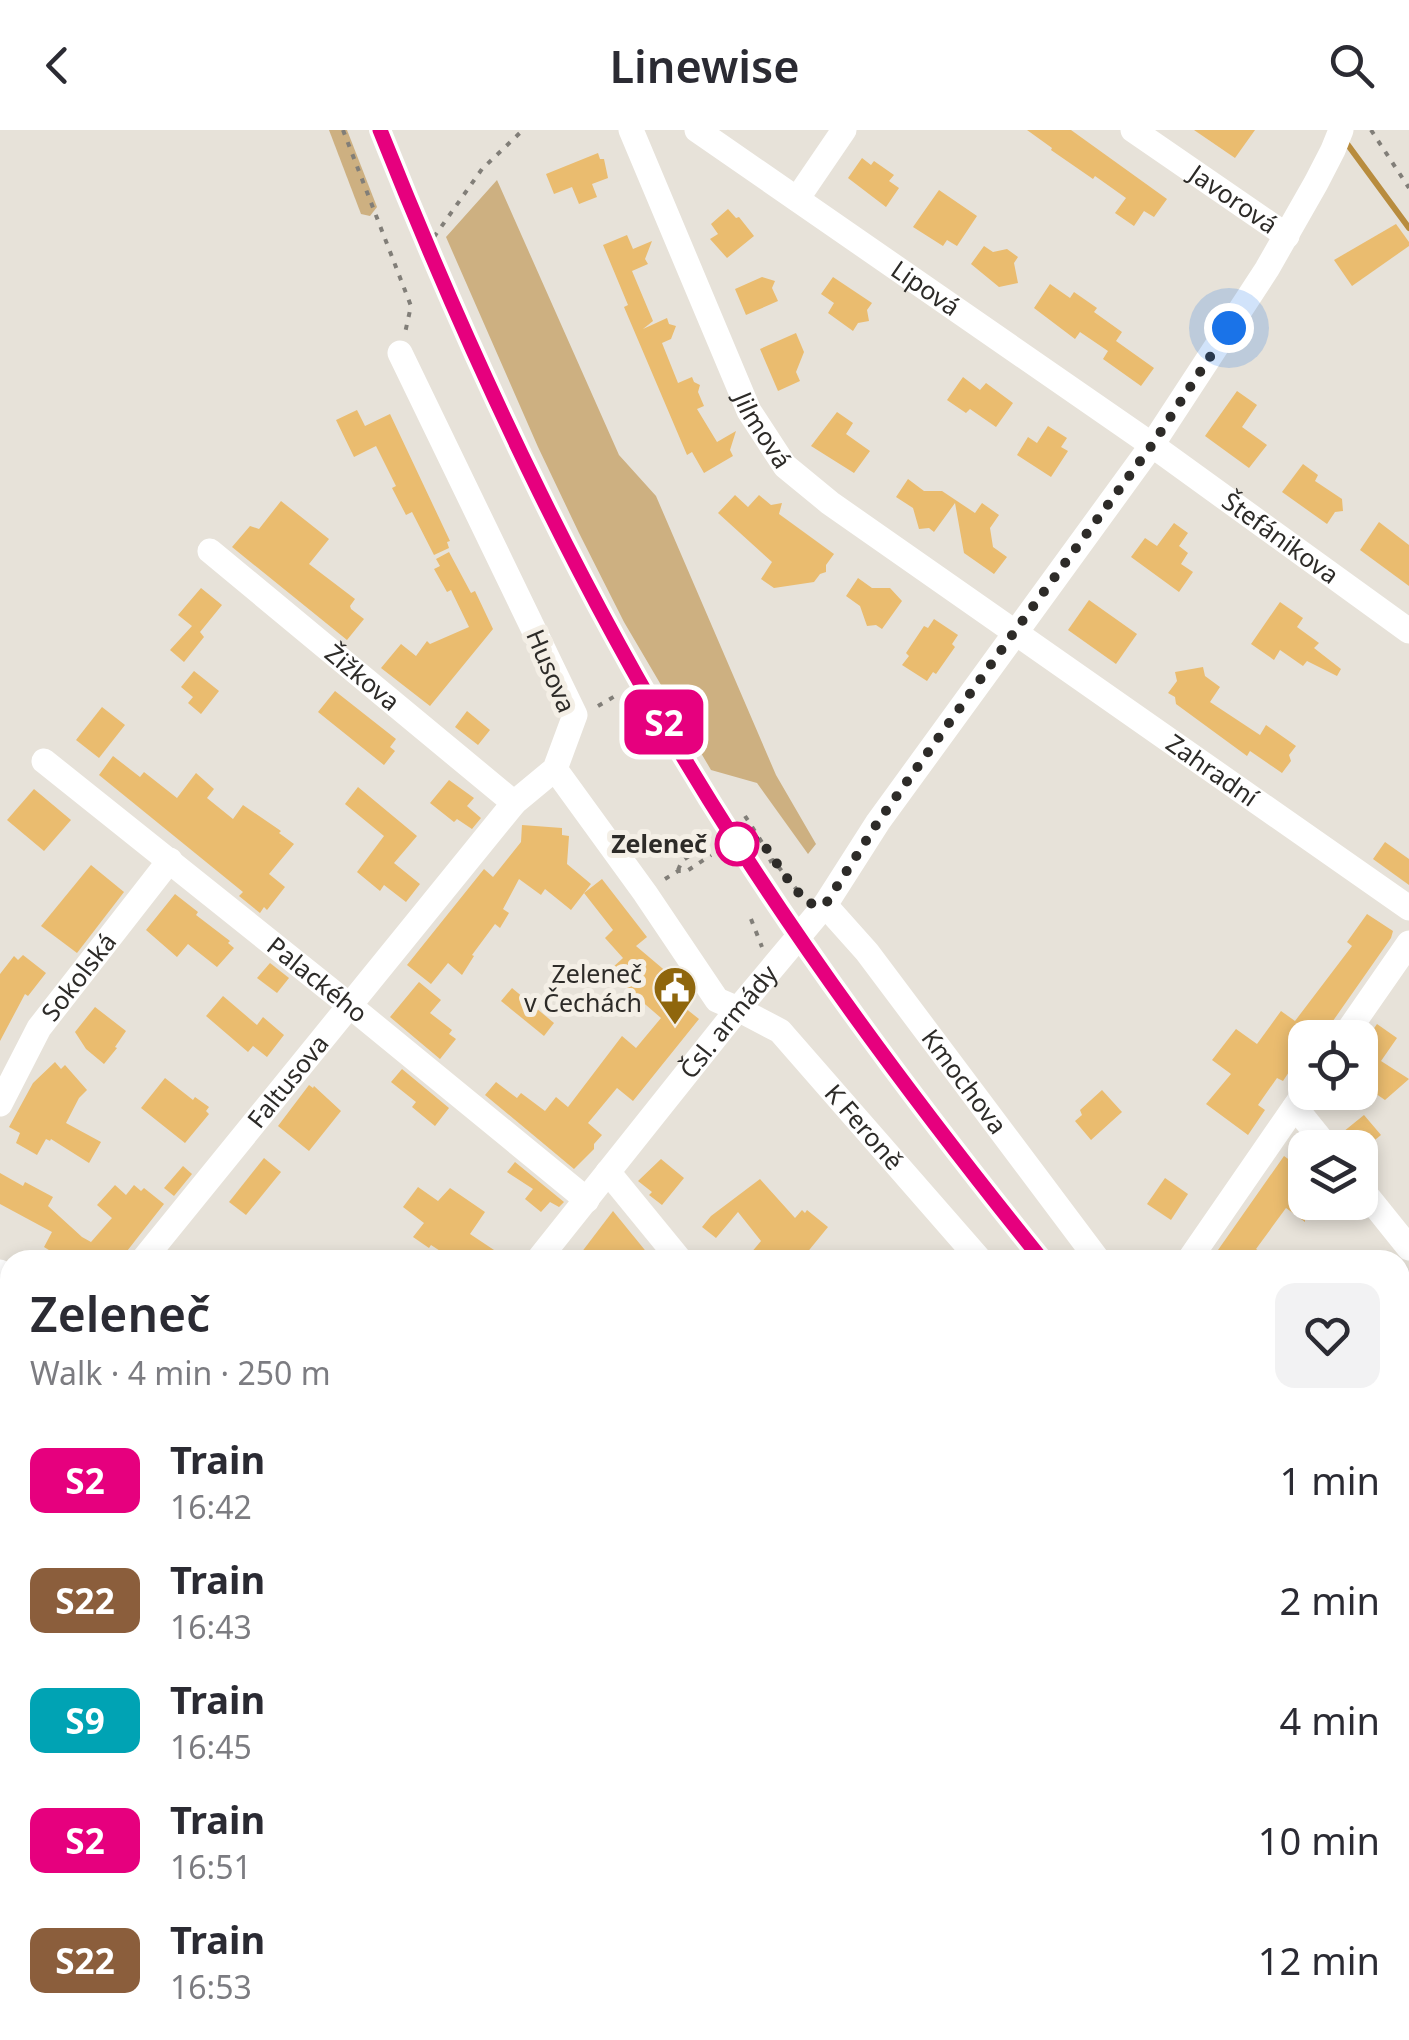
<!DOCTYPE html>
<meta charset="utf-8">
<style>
:root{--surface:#fff;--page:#f2f2f3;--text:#2b2b33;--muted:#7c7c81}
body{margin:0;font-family:"Noto Sans",sans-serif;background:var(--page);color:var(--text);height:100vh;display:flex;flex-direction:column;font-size:38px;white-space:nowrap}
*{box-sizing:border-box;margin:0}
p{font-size:32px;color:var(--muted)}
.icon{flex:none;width:55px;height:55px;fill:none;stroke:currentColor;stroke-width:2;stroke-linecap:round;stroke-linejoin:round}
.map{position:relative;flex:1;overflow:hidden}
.drawer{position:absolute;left:0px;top:1120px;width:1410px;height:790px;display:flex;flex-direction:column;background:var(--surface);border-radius:30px 30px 0 0;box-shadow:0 5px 15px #0003}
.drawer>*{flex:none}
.badge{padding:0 20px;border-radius:15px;font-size:35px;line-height:65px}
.fabs{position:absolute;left:1288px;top:890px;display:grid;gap:20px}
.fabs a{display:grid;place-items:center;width:90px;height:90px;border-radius:20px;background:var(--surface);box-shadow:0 5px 15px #0003;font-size:50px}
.you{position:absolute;width:50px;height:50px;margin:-25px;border:8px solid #fff;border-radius:50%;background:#1a73e8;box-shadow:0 0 0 15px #1a73e833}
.map>.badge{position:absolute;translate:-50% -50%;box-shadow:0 0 0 5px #fff}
.round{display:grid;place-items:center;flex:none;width:105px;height:105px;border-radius:20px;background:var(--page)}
.headline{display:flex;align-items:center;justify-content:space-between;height:170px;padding:0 30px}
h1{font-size:48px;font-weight:600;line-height:75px}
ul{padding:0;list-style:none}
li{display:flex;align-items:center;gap:30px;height:120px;padding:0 30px}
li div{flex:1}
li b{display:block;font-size:38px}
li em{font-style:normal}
li .badge{min-width:110px;font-weight:700;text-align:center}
header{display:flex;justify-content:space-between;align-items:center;height:130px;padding:0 30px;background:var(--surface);font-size:45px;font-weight:600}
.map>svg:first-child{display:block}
.green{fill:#cdb081}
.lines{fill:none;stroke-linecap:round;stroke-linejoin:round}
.stream{stroke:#b88c3e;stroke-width:6}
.building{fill:#eabc6f}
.path{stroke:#817e78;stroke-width:4;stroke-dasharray:5 8;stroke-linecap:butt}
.minor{stroke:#fff;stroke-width:25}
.rail{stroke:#403e3a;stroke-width:6;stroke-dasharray:18 18;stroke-linecap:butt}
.line-casing{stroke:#fff;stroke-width:22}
.line{stroke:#e6007e;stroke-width:15}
.walk{stroke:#2d2b28;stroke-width:10;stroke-dasharray:0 18}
.stop-dot{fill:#fff;stroke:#e6007e;stroke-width:5}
.labels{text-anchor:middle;stroke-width:10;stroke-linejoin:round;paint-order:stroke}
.street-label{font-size:25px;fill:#2d2b28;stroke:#f4efe6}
.stop-label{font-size:25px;font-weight:bold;fill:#2d2b28;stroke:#f4efe6;text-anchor:end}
.poi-label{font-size:25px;fill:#2d2b28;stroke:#f4efe6;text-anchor:end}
</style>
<header><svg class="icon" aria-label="back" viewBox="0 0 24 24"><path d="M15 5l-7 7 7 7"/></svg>Linewise<svg class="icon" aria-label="search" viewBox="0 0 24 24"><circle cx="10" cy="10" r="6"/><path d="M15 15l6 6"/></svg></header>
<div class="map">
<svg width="1409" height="1910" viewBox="0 0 1409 1910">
<rect width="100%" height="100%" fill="#e7e2d9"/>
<g class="green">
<polygon points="329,0 347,0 377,77 370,86 361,84"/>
<polygon points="497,50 619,325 656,366 776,645 816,714 808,724 757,653 711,640 624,492 579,403 538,317 446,107"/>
</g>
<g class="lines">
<polyline class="stream" points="1345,11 1409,98"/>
</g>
<g class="building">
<polygon points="1027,0 1071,0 1167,69 1154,87 1144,81 1134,96 1115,83 1126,68 1095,46 1093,49 1051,20 1052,18"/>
<polygon points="1194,0 1255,0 1235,28"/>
<polygon points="598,23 600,29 604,29 608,48 592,54 597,67 579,74 572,57 554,64 546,44"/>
<polygon points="862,28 871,35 874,31 894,45 889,51 899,58 886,77 848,48"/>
<polygon points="939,60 977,86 957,116 947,110 943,116 913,97"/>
<polygon points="728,79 736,88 739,87 754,106 727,128 710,109 718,104 711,94"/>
<polygon points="1396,94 1409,112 1409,116 1352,156 1334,130"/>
<polygon points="627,105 633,119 652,111 645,129 648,134 632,141 653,191 643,199 667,188 669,194 676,196 671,209 662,213 678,253 692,247 694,252 700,255 698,262 704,276 697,279 717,312 736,301 730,320 733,326 704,343 692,322 687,325 624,177 628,175 603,115"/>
<polygon points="984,116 993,122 1007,119 1018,127 1014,133 1018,153 999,157 971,134"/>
<polygon points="762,147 775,151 772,158 778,171 746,185 735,159"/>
<polygon points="833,147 872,173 867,180 869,191 858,193 853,201 828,183 834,173 821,164"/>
<polygon points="1050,154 1070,168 1074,162 1097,178 1094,182 1122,202 1116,211 1154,238 1141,256 1103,229 1108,221 1080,202 1075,209 1034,178"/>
<polygon points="796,203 804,222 796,242 800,251 778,261 760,219"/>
<polygon points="963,247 980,260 986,253 1013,273 996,297 970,279 966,283 947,270"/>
<polygon points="1237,261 1257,275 1242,297 1267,315 1249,338 1205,306"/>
<polygon points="357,280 365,296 390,284 450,411 447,412 449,418 434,425 412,382 406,385 392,358 396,356 376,316 354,327 336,290"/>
<polygon points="837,282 853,293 846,304 870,321 854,343 811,316"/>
<polygon points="1048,296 1067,308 1061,317 1068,321 1051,347 1017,325 1028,307 1037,313"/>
<polygon points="1303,334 1318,345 1315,351 1342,369 1343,381 1335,382 1327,394 1282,362"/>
<polygon points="908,349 924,361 942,361 975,383 982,373 999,385 990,398 993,417 1007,427 994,444 964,423 955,373 934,402 929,398 919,399 913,378 896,367"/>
<polygon points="735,365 748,377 759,365 771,375 782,373 779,384 834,424 826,435 826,442 820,444 814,452 774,458 761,449 772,432 718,383"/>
<polygon points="281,371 329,409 309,434 355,469 350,476 351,479 364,489 347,510 232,417 250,396 259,399"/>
<polygon points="1379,392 1409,415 1409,456 1360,420"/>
<polygon points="1174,393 1188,403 1179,416 1188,423 1181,434 1193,442 1179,462 1131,427 1145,408 1157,416"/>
<polygon points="449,422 471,463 475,461 493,499 430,576 381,538 401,514 416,526 427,511 430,514 469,497 451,460 447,462 434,439 440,436 436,429"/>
<polygon points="858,448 872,458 890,458 902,471 882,499 876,495 867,496 860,476 846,466"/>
<polygon points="201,458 222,475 200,502 204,507 184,532 170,520 192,496 178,485"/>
<polygon points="1089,470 1137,504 1116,534 1068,500"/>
<polygon points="1280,472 1303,488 1297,497 1319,513 1314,518 1341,539 1337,546 1307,531 1303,536 1280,520 1274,530 1251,514"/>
<polygon points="934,489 958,505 952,514 955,517 936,544 933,542 927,551 902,535 909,526 906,523 924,496 928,498"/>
<polygon points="1203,537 1205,546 1220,557 1210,572 1260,605 1266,595 1296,616 1289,625 1291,631 1282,643 1250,621 1247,626 1176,574 1175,567 1168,563 1177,551 1175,542"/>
<polygon points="194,541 219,561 201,584 188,573 193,567 181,557"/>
<polygon points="335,561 396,609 390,617 395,621 384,635 318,582"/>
<polygon points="102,577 125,595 99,628 76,610"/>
<polygon points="467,581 490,600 478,615 455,597"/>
<polygon points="113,626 140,647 144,642 177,668 196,643 214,659 207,668 233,689 243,675 281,701 279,703 294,714 269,744 285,757 267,780 264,777 260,783 239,766 243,762 99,645"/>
<polygon points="449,650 474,668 467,676 481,688 472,699 457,689 454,692 430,673"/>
<polygon points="358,657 417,706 394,733 420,754 406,772 384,755 380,761 357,742 384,706 345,674"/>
<polygon points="34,659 71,690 44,721 7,690"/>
<polygon points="522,695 562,698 562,705 569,706 567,734 591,754 571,780 545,759 541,765 519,749 503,779 509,783 500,798 495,794 472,825 474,826 462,845 448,833 431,854 407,835 484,739 493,747 521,712"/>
<polygon points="1385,712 1409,729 1409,755 1373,729"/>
<polygon points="91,735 124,762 77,823 41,796"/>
<polygon points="602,749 647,807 636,816 675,849 665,862 699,889 633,971 617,958 588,993 602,1005 594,1014 594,1019 574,1039 485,965 496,952 517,968 521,963 545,981 556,967 568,977 622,906 636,918 661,888 631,862 611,839 623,828 605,808 613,800 584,763"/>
<polygon points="175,764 198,782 196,785 230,811 228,813 234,818 217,837 188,814 177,827 146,800"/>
<polygon points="1367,784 1393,801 1391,808 1321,908 1305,908 1305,918 1283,951 1277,948 1258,975 1265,980 1248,1005 1206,974 1231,944 1212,930 1236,899 1257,914 1281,881 1295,891 1352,816 1347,812"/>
<polygon points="23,825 46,843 28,866 25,864 0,911 0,844 14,826 18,830"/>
<polygon points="270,833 289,848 277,863 257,848"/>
<polygon points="419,852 441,870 430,883 452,900 449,904 456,909 440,929 390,887"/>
<polygon points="512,858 554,893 544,906 501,871"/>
<polygon points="223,866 257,895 263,887 284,905 267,927 253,916 248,922 206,886"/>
<polygon points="95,877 126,901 115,917 117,918 104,934 86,919 75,902"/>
<polygon points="1377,894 1397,908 1381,931 1409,949 1385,970 1360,953 1360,919"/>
<polygon points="55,932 61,939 65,935 87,960 79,968 66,993 101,1012 89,1033 51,1009 50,1011 46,1009 37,1025 16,1013 20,1003 9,997 33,953"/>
<polygon points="402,939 449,978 435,996 412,977 416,972 391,952"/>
<polygon points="165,948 193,970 195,967 209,977 206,981 209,984 185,1013 141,978"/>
<polygon points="309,955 313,958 314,956 341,981 309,1021 278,996"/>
<polygon points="1102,960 1122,982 1091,1010 1075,991 1082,985 1080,980"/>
<polygon points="1364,985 1381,1005 1360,1022 1360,1018 1355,1018 1343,1002"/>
<polygon points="1284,1026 1305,1041 1296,1056 1305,1063 1305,1092 1286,1078 1256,1119 1271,1130 1211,1130"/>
<polygon points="264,1028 281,1042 246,1085 229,1072"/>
<polygon points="661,1029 684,1048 662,1075 649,1065 652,1062 638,1051"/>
<polygon points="515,1032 564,1072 559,1077 550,1072 541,1082 525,1069 533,1059 507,1042"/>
<polygon points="183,1036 192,1044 174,1066 164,1058"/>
<polygon points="0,1043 23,1056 25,1052 53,1067 48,1076 82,1107 91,1112 112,1088 97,1075 115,1055 126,1065 134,1055 141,1061 144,1058 164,1074 120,1130 65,1130 44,1117 52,1102 0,1074"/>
<polygon points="1165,1048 1188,1064 1171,1090 1147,1074"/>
<polygon points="760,1049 795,1088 802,1080 805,1083 807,1080 828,1097 801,1130 745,1130 761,1111 738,1082 716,1108 702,1097 711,1086"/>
<polygon points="418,1057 438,1071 450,1058 485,1082 470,1104 509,1130 454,1130 431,1115 429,1118 413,1107 424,1093 403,1077"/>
<polygon points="613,1081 653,1130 590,1130 581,1123"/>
</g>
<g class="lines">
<g class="path">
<polyline points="343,0 411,176 405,203"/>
<polyline points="1371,0 1409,58"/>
<polyline points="434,107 482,39 523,0"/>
<polyline points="598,576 615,566"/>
<polyline points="745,686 772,728"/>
<polyline points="769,732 773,730 801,765"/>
<polyline points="678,740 682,731 699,719"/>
<polyline points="665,749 678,741 687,741 711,725"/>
<polyline points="751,789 762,817"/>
<polyline points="1400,1511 1409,1522"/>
<polyline points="1400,1646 1409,1655"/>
</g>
<g class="minor">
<path id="s1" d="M631,0L749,281L785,336L830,373L1409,778"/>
<path id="s2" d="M697,0L1152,315L1409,501"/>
<path id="s3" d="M1133,0L1287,106"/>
<polyline points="797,69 844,0"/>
<path id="s4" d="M210,421L514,673"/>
<path id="s5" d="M44,631L349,875L587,1070"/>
<path id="s6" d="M555,639L645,763L717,870L738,879L780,901L980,1130"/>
<path id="s7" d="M825,775L867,822L1098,1130"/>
<polyline points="1343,908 1409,813"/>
<path id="s8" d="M0,974L39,898L170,730"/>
<polyline points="1295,977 1328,1018"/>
<polyline points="608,1042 680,1130"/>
<polyline points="1360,1057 1409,1118"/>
<path id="s9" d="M143,1130L514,673L555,639L575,585L400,223"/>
<path id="s10" d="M538,1130L738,879L825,775L878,692L1152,315L1267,139L1316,53L1333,20L1341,0"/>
<polyline points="1189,1130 1305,962"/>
<polyline points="0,1142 10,1148"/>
<polyline points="0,1222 10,1203"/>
<polyline points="0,1437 10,1442"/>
<polyline points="1400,1836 1409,1828"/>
<polyline points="893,1900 894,1910"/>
<polyline points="1000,1900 1009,1910"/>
<polyline points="237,1910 240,1900"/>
<polyline points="1316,1910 1327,1900"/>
</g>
<g class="rail">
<path d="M380,0C478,246 591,486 734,709C828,856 933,994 1042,1130"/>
<polyline points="1400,1564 1409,1575"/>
</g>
</g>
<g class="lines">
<defs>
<path id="line" d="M380,0C478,246 591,486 734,709C828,856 933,995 1042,1130"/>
</defs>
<use href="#line" class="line-casing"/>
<use href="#line" class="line"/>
<polyline class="walk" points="737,714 759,708 789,751 807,773 825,775 878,692 1015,501 1152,315 1229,198"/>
</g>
<defs>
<symbol id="civic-pin" viewBox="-11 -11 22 30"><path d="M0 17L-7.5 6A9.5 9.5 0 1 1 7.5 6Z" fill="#8f660c" stroke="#f4efe6"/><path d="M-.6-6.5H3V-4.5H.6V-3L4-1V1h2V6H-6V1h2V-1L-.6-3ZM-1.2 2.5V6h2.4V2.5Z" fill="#fff"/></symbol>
</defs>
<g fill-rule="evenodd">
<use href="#civic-pin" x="650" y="833" width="50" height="68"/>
</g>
<circle class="stop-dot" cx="737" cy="714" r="20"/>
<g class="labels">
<g class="street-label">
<text dy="9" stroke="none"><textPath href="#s3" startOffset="122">Javorová</textPath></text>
<text dy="9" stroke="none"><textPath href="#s2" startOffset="278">Lipová</textPath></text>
<text dy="9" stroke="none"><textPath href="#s1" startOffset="328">Jilmová</textPath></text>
<text dy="9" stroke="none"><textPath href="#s2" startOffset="712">Štefánikova</textPath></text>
<text transform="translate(551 541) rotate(67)" y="9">Husova</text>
<text dy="9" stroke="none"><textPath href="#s4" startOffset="198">Žižkova</textPath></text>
<text dy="9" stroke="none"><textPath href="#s1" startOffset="895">Zahradní</textPath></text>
<text dy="9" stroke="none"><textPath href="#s8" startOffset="150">Sokolská</textPath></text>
<text dy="9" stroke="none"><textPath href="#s5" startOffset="350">Palackého</textPath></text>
<text dy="9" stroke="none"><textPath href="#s10" startOffset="305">Čsl. armády</textPath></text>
<text dy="9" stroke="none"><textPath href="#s9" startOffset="230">Faltusova</textPath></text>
<text dy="9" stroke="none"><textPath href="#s7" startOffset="225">Kmochova</textPath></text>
<text dy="9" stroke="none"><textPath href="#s6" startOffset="480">K Feroně</textPath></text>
</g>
<g class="stop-label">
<text x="707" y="723">Zeleneč</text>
</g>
<g class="poi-label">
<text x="642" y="853">Zeleneč<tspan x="642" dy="29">v Čechách</tspan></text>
</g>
</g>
</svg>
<div class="fabs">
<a><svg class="icon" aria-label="locate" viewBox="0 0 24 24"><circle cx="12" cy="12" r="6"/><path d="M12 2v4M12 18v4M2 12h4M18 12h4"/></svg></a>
<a><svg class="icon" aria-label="layers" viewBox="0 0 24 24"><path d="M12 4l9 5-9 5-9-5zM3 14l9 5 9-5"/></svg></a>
</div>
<div class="you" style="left:1229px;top:198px"></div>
<b class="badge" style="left:664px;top:592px;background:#e6007e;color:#fff">S2</b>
<section class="drawer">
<div class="headline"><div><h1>Zeleneč</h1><p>Walk · 4 min · 250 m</p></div><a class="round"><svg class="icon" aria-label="heart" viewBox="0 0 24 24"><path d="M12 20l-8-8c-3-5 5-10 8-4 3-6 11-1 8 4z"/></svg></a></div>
<ul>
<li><span class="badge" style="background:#e6007e;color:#fff">S2</span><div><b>Train</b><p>16:42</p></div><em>1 min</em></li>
<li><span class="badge" style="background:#8b5e3c;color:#fff">S22</span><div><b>Train</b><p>16:43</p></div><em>2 min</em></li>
<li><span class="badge" style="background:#00a3b4;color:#fff">S9</span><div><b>Train</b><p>16:45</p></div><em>4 min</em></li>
<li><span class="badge" style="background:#e6007e;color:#fff">S2</span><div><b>Train</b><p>16:51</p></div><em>10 min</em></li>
<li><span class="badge" style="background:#8b5e3c;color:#fff">S22</span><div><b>Train</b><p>16:53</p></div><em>12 min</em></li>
</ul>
</section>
</div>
